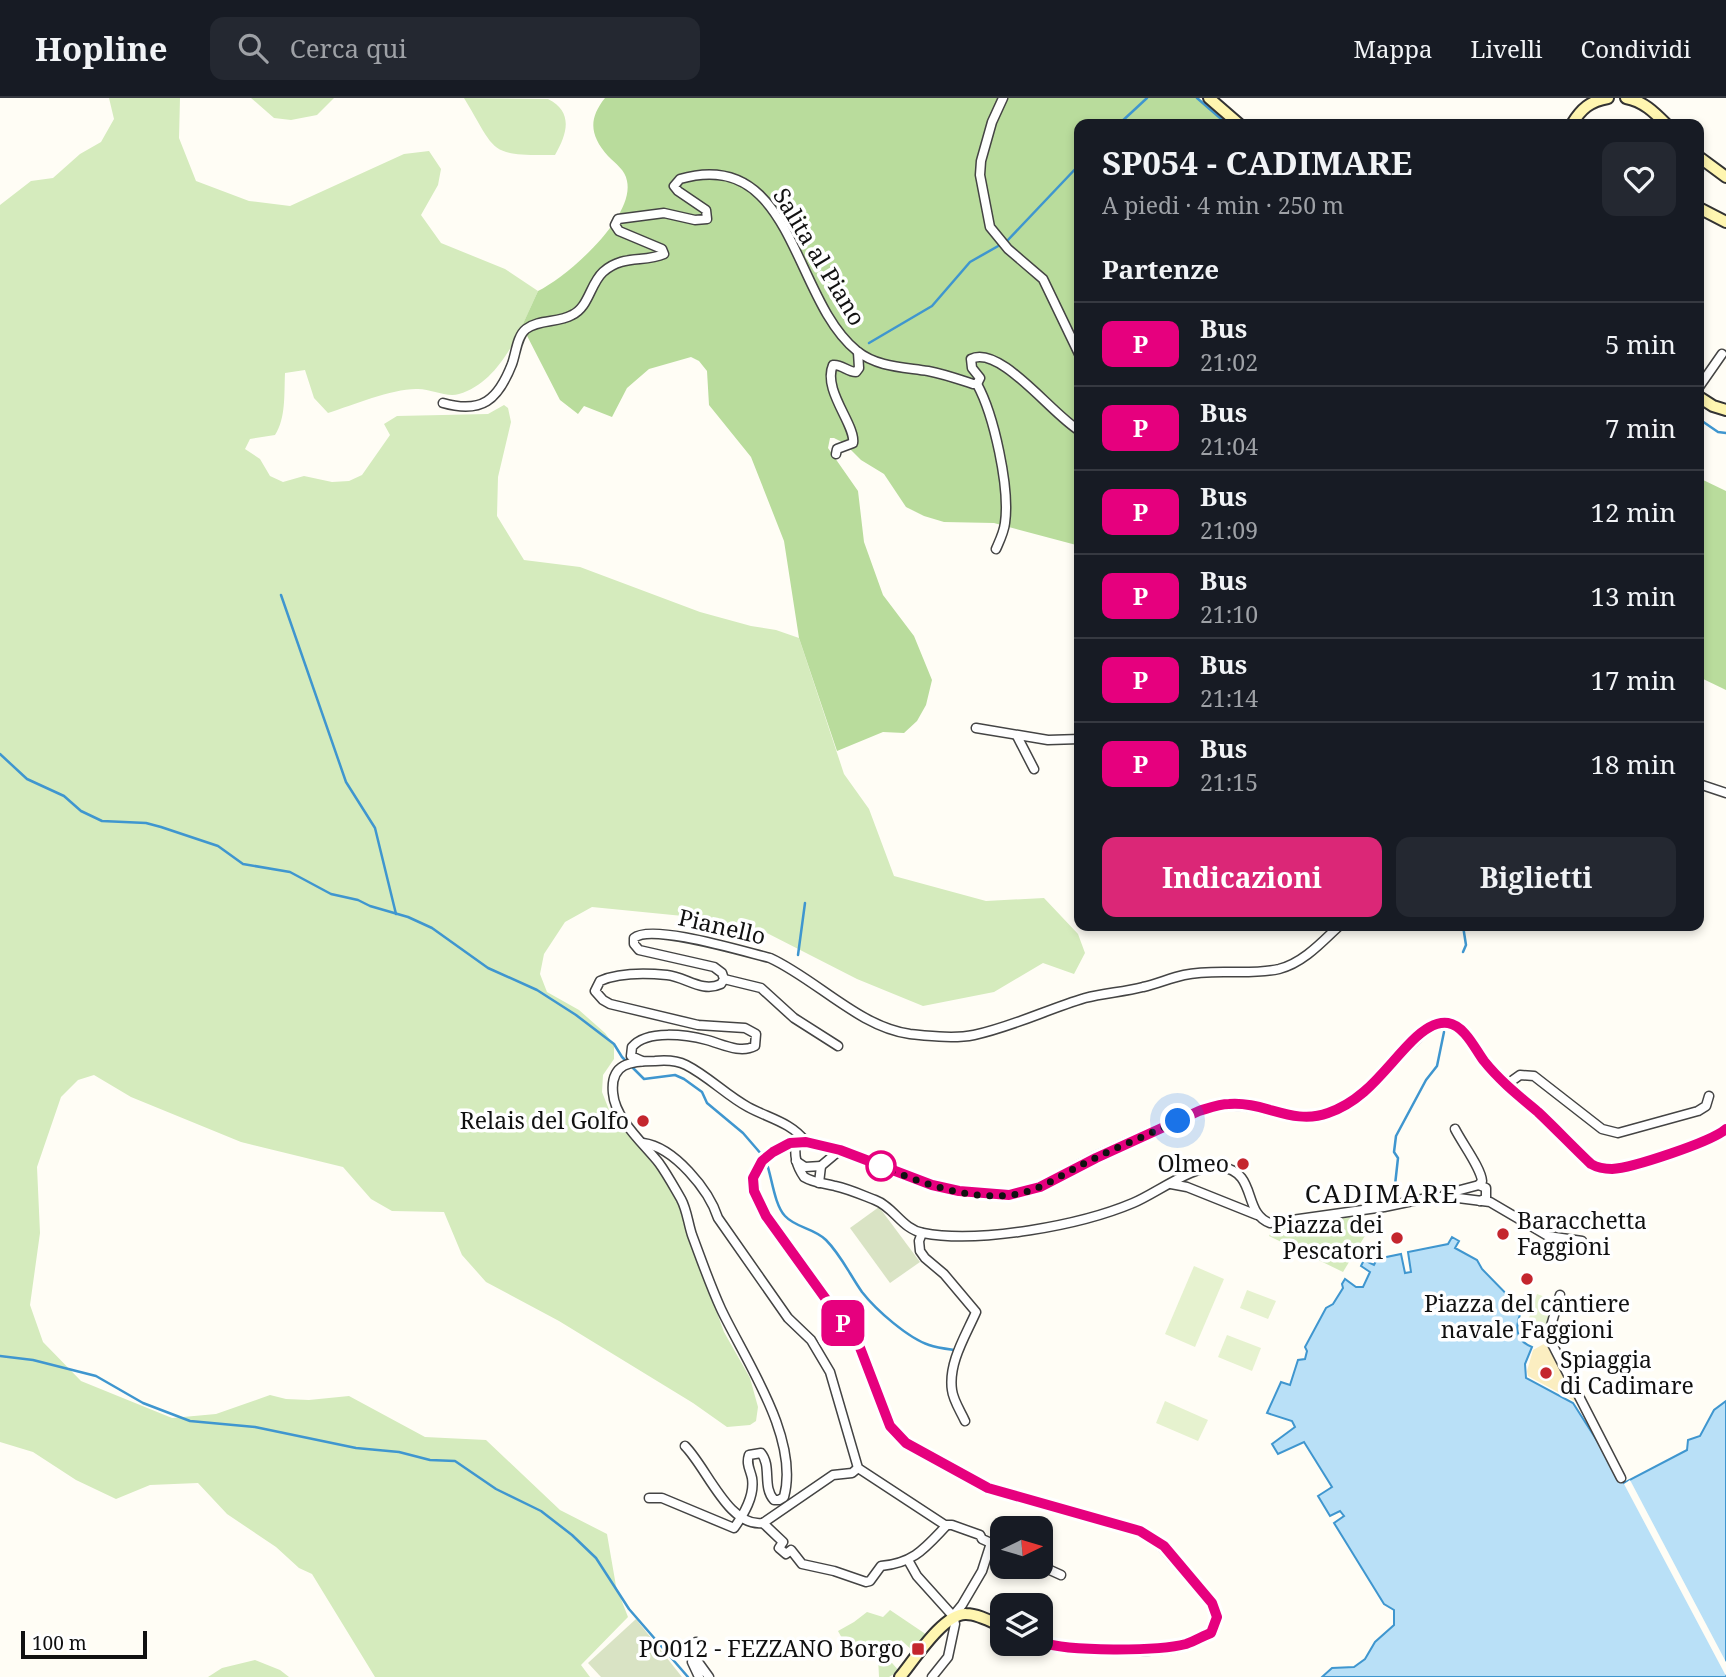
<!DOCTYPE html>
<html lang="it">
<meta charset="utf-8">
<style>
:root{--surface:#171b24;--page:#242831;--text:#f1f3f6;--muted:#9ea1a6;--line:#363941;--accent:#db2777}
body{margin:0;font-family:"Noto Serif",serif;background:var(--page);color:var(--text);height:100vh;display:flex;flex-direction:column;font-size:26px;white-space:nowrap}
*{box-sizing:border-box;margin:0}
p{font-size:23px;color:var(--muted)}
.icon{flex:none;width:38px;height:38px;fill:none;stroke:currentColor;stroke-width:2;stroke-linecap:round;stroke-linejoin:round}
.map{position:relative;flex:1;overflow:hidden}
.side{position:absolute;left:1074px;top:21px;width:630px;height:812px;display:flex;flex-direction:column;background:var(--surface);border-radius:14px;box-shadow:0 4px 10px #0003}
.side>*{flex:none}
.badge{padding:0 14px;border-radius:10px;font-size:24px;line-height:46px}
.needle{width:46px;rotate:85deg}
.controls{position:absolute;left:990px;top:1418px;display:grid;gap:14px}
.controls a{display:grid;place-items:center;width:63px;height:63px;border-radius:14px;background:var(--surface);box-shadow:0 4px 10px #0003;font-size:35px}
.scale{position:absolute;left:21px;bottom:18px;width:126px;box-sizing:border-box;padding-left:7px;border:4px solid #111;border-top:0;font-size:19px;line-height:24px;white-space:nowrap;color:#111;-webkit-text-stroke:5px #fff;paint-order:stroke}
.you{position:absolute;width:35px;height:35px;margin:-18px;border:5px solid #fff;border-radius:50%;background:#1a73e8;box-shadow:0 0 0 10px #1a73e833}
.map>.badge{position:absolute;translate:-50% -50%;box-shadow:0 0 0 4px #fff}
h2{padding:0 28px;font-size:26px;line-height:63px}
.round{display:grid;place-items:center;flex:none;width:74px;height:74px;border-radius:14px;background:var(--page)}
.head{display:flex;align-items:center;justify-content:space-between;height:119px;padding:0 28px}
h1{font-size:33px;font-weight:700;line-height:52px}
.cta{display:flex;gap:14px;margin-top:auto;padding:14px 28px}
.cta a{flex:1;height:80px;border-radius:14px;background:var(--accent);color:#fff;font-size:28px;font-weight:700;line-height:80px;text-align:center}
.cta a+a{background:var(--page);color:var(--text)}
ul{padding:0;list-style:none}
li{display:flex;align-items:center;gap:21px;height:84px;padding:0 28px;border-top:2px solid var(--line)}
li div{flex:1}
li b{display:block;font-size:26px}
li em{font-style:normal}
li .badge{min-width:77px;font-weight:700;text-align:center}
header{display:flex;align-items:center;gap:42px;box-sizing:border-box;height:98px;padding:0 35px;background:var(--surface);border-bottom:2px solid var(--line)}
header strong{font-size:33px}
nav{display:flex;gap:38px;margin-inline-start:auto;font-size:24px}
.search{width:490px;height:63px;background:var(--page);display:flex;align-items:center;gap:18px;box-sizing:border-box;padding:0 24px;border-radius:14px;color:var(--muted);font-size:26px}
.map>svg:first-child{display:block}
.green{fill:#d5ebbd}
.forest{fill:#b9dc9c}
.sand{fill:#fbeec1}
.cemetery{fill:#d9e3c4}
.pitch{fill:#e6f2cf}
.water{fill:#b9e0f7;stroke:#3f96cf;stroke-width:2}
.pier{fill:#fffdf5}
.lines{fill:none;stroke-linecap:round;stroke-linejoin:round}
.stream{stroke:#3f96cf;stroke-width:2.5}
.street-casing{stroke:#444;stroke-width:11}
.secondary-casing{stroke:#333;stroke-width:14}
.street{stroke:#fff;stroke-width:8}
.secondary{stroke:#fff6b0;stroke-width:10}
.line-casing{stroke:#fff;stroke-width:16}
.line{stroke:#e6007e;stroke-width:10}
.walk{stroke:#111;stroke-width:7;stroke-dasharray:0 12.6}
.poi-dot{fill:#c4262e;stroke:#fff;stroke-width:2.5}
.stop-dot{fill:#fff;stroke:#e6007e;stroke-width:3.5}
.labels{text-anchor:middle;stroke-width:7;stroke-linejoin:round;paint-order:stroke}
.street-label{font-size:23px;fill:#111;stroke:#fff}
.poi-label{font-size:23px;fill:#111;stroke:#fff;text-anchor:end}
.quarter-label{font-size:26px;letter-spacing:2px;fill:#111;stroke:#fff}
</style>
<header>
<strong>Hopline</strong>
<div class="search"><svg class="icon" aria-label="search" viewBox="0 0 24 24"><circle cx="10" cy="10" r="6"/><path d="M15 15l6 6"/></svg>Cerca qui</div>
<nav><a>Mappa</a><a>Livelli</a><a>Condividi</a></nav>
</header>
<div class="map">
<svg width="1726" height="1579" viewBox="0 0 1726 1579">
<rect width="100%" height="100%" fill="#fffdf5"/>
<g class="green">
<path d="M109,0H180L179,40L196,83L249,103L290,108L404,56L429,53L441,71L438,87L421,117L441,145L505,171L538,193C521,230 502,283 459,296C446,300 430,290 416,291C391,291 353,307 328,315L314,300L305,272L285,275C284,296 286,320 275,337L250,341L245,351L260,361L270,378L283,384L304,378L332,384L349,383L362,377L390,337L384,326L397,318L488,316L504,307L508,310L511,324L498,379L497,418L524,462L580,469L700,514L751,528L776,532L799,540L844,676L869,711L894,778L986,803L1044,800L1078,836L1085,855L1074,876L1043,865L994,894L923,908L857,881L757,830L693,819L592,809L565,824L544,856L540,876L547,894L579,912L605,935L614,947V961L603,977L602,994L613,1022L632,1040L658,1072L677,1104L724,1234L750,1280L758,1309L756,1323L750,1327L727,1329L693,1305L559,1223L486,1184L462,1157L444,1114L392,1113L371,1101L343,1069L241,1044L131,999L94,977L78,982L61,999L37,1069L40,1135L30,1207L43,1244L81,1283L172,1320L216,1316L270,1297L286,1301L309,1302L349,1298L425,1339L486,1342L560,1412L607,1436L616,1488L628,1519L581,1567L590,1579H375L312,1476L299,1470L276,1449L227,1416L198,1385L150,1387L116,1401L76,1382L33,1354L0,1344V107L31,83L53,80L80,56L101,44L114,21Z"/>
<polygon points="251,0 334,0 317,17 291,22 274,20"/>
<path d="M464,0L548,1C574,14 567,36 555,57C487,58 497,54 464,0Z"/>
<polygon points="1359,1118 1366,1136 1343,1174 1269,1138 1274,1130"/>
<polygon points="890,1512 927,1537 913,1553 901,1542 886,1558 899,1573 889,1579 879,1579 878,1558 874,1550 852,1558 838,1533 854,1524 867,1514 883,1519"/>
<polygon points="255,1562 280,1572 289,1579 208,1579 222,1570"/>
</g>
<g class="forest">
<path d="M605,0H1199L1225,26H1080V448L994,425L944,424L924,418L906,409L884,376L861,362L844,345L834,340H830L828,350L858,393L864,444L883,497L914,538L932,582L926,607L917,623L904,635L883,634L837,653L799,540L784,443L751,359L709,307L707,273L699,263L691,259L649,271L627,290L612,319L584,308L578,316L560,302L522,228L538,193C567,179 635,119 627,83C625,72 616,66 608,58C590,38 588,21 605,0Z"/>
<polygon points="1699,380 1726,393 1726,592 1699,579"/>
</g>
<polygon class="sand" points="1549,1243 1580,1306 1528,1278 1527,1273 1533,1252"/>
<g class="cemetery">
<polygon points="879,1109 920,1164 890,1185 850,1130"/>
<polygon points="636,1521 682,1579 601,1579 588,1565"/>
</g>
<g class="pitch">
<polygon points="1194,1168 1224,1181 1195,1249 1165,1236"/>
<polygon points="1247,1192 1276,1203 1268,1221 1240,1210"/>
<polygon points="1537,1196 1559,1204 1547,1237 1526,1229"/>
<polygon points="1227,1237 1261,1250 1252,1273 1218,1259"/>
<polygon points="1165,1303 1208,1322 1198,1343 1156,1325"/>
</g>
<path class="water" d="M1452,1139L1459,1143L1455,1150L1477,1162L1482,1171L1522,1212C1515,1227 1514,1242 1532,1249L1525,1266L1526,1280L1573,1305L1624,1385L1687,1352L1688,1342L1700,1338L1714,1312L1726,1303V1579H1322L1332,1570L1354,1569L1365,1561L1375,1544L1394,1527V1512L1384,1506L1334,1425L1344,1418L1340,1413L1330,1418L1318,1398L1332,1389L1304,1344L1278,1356L1272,1346L1295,1329L1292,1323L1267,1315L1281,1284L1290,1287L1298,1262L1305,1261L1307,1253L1305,1249L1326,1210L1333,1206L1343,1190L1342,1186L1345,1181L1356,1189H1363L1370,1174L1361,1168L1364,1162L1374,1167L1377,1161L1401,1156L1405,1175L1411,1174L1408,1154L1448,1146Z"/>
<polygon class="pier" points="1630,1382 1726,1564 1726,1578 1624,1386"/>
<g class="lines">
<g class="stream">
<polyline points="1197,0 1227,26"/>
<polyline points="1119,26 1147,0"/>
<polyline points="1699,89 1703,73"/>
<polyline points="869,245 932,208 970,164 1007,143 1080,66"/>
<polyline points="1699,321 1718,334 1726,335"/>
<polyline points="281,497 346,684 375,730 396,816"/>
<polyline points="0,656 27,681 64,698 81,713 102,723 146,725 161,729 218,748 243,766 290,774 331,796 358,802 370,808 408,819 432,830 488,870 537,892 576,917 614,946 622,959 644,981 675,977 684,981 702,994 707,1005 743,1035 762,1057"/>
<polyline points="1463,854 1466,847 1463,828"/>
<polyline points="798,857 805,805"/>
<path d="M766,1063C772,1079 774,1106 785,1118C796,1130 814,1130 826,1142C841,1157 850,1177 862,1194C876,1212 908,1240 929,1247C937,1250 947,1251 955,1252"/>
<polyline points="1394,1096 1398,1060 1394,1054 1396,1038 1426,982 1437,968 1444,934"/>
<polyline points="0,1258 33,1262 96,1278 143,1305 190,1323 255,1329 356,1350 399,1354 430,1362 455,1363 496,1391 541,1413 572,1437 596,1460 629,1511 688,1579"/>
</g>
<defs>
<g id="street">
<polyline points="1003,0 992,24 981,63 980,77 990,129 1008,151 1043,181 1080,258"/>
<path d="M977,286C994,317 1010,390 1005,425C1004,434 1000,442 996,451"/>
<polyline points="1699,289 1722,256"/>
<path d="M443,305C482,316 498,302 512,266C516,255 517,238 526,231C539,221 558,225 572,217C589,209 590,186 603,174C623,156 644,165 664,156L662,151L619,133L615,127L618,121L664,115L695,122L707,121L706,112L678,93L674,88L680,81C794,48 792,201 857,253C877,269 903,269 928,273C944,276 958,281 973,286H977L980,280L972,270L971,261C1000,246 1053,318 1080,333"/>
<path d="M836,356L837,351L853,345C856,327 822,292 833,267C842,266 847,274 856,274L859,270L858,254"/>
<polyline points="976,630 1048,642 1080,641"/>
<polyline points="1017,638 1034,671"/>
<polyline points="1699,686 1726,695"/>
<polyline points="724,881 761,890 794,920 838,948"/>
<path d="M642,963L631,958L632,949C647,931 687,937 707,942C722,946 740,956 755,948L756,936L745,930L698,927L610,906L603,902L595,893L600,883C620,874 646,875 667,877C686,879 702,895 721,886L724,881L722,875L714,869L639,852L634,846V840C651,825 745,854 770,860C816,881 859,929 910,936C930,938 954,941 974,937C1012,929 1048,911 1085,900C1104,895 1124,894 1143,889C1157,886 1170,880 1184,877C1215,870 1248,878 1279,871C1303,865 1322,844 1339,828"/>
<polyline points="1506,987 1520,977 1534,978 1602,1031 1618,1035 1698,1013 1706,1008 1709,998"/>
<path d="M1455,1031C1462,1045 1481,1070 1482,1083L1479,1087"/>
<path d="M796,1044C794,1058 796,1067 804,1079C814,1085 824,1085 835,1088C849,1091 862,1097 875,1102C894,1109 902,1131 923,1135C979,1146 1081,1127 1133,1105C1157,1095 1195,1065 1221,1069C1258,1074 1242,1115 1270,1125L1384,1109L1432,1099H1450L1490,1104L1548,1138L1582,1143"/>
<path d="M643,1045C674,1049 709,1092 718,1120L788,1220L811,1242L830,1274L858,1370L945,1427H952L980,1437L982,1441L991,1445L996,1442L1003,1444"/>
<polyline points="796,1063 805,1069 821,1068"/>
<polyline points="819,1085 821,1068 840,1052"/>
<polyline points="1171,1086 1187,1089 1257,1117"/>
<polyline points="1445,1096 1479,1087 1486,1090 1486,1100 1480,1103"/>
<path d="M922,1135L919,1143L920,1153L925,1160L944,1176L976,1214C966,1237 948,1265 952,1292C953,1302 961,1314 965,1323"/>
<polyline points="1560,1197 1548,1238 1621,1380"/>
<path d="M685,1348C707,1370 729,1430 763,1425"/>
<path d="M649,1400H662L734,1430C744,1416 755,1398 752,1380C750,1371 746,1366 749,1357L761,1355C772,1368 762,1389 774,1402H779L784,1399C800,1340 745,1262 721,1211C710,1187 701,1161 692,1137C688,1125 687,1112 681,1101C674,1089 667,1076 659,1065C643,1045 615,1021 613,995C610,965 631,963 655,963C665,962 676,962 686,967C708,978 726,997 748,1009C768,1020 791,1024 806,1044"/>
<path d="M763,1425L783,1444L779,1450L786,1456L791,1452L802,1466L834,1473L866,1484L870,1483L881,1468C914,1465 925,1450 946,1428"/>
<polyline points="763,1425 833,1377 852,1375 858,1370"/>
<polyline points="908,1462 917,1478 953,1518"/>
<polyline points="1041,1468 1061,1477"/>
<polyline points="953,1518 962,1507 982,1473 991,1445"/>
<polyline points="699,1579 692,1564 696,1544 696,1561 709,1579"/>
<polyline points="932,1579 948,1559 955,1526 953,1518"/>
</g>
<g id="secondary">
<polyline points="1209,0 1239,26"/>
<path d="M1626,0C1643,3 1654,14 1666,26"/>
<path d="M1572,26C1581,11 1590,3 1608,0"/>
<polyline points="1699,59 1726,79"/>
<polyline points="1699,110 1726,124"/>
<polyline points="1699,299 1713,308 1726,312"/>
<path d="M1041,1544C1068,1554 1159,1554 1186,1546C1195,1543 1203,1538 1211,1535L1217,1519L1212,1505L1163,1448L1140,1433L988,1390L906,1345L890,1328L859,1247L766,1118L754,1093L753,1080L762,1063L773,1054L790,1045L806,1044L840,1052L932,1087L959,1093L1009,1097L1040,1089L1095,1060L1199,1013C1209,1010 1219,1006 1230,1006C1264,1004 1294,1028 1328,1015C1366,1002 1385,970 1412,944C1421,934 1435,923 1448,925C1465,928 1475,951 1484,963C1500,983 1519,998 1538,1014C1556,1031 1573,1049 1591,1066C1598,1070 1604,1071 1612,1071C1632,1070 1711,1044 1726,1031"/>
<path d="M900,1579C914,1562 944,1515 966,1516C978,1516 992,1524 1003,1529"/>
</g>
</defs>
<use href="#street" class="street-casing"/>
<use href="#secondary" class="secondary-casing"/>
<use href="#street" class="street"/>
<use href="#secondary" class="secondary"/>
</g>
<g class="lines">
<defs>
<path id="line" d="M1041,1544C1068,1554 1159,1553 1186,1546C1195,1543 1203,1538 1211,1535L1217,1519L1212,1505L1164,1448L1140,1433L988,1390L906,1345L890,1328L859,1247L766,1118L754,1093L753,1080L762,1063L773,1054L790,1045L806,1044L840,1052L932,1087L959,1093L1009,1097L1040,1089L1096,1060L1199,1013C1209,1010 1219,1006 1229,1006C1264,1003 1293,1028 1328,1015C1366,1002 1385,970 1412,943C1421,934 1435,923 1448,925C1465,928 1475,951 1484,963C1500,983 1519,998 1538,1014C1556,1031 1573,1049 1591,1066C1598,1070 1604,1071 1612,1071C1632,1070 1711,1044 1726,1031"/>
</defs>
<use href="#line" class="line-casing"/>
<use href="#line" class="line"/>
<path class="walk" d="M881,1068C921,1085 967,1102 1011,1097C1038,1094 1061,1077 1085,1065C1115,1050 1147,1037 1178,1023"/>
</g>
<g class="poi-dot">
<circle cx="643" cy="1023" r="7"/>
<circle cx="1243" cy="1066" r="7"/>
<circle cx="1503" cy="1136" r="7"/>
<circle cx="1397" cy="1140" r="7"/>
<circle cx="1527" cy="1181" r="7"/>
<circle cx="1546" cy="1275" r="7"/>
<rect x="911" y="1544" width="14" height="14" rx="3.5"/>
</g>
<circle class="stop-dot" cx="881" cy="1068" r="14"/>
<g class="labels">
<g class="street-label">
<text transform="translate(819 159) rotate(59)" y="8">Salita al Piano</text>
<text transform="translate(722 829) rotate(13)" y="8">Pianello</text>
</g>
<g class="poi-label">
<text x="629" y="1031">Relais del Golfo</text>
<text x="1229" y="1074">Olmeo</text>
<text x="1517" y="1131" text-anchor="start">Baracchetta<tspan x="1517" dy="26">Faggioni</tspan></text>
<text x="1383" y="1135">Piazza dei<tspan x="1383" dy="26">Pescatori</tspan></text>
<text x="1527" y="1214" text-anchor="middle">Piazza del cantiere<tspan x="1527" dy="26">navale Faggioni</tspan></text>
<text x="1560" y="1270" text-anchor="start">Spiaggia<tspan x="1560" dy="26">di Cadimare</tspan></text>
<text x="904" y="1559">PO012 - FEZZANO Borgo</text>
</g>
<g class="quarter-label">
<text x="1382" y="1105">CADIMARE</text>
</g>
</g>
</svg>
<div class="controls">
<a><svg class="needle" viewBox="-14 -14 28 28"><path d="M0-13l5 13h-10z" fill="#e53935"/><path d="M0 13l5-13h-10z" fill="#9ea1a6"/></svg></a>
<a><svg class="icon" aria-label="layers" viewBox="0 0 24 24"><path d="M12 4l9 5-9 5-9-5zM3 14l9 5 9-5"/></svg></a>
</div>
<div class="scale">100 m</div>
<div class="you" style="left:1178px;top:1023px"></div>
<b class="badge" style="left:843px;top:1225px;background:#e6007e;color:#fff">P</b>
<section class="side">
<div class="head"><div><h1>SP054 - CADIMARE</h1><p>A piedi · 4 min · 250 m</p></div><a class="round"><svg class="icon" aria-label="heart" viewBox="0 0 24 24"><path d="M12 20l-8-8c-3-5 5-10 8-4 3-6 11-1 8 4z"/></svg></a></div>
<h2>Partenze</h2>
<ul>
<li><span class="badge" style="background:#e6007e;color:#fff">P</span><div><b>Bus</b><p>21:02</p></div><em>5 min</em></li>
<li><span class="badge" style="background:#e6007e;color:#fff">P</span><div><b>Bus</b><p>21:04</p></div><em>7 min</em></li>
<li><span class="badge" style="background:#e6007e;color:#fff">P</span><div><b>Bus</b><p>21:09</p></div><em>12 min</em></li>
<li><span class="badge" style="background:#e6007e;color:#fff">P</span><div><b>Bus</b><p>21:10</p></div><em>13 min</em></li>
<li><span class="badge" style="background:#e6007e;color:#fff">P</span><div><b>Bus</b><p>21:14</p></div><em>17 min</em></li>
<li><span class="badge" style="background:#e6007e;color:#fff">P</span><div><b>Bus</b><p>21:15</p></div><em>18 min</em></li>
</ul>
<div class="cta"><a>Indicazioni</a><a>Biglietti</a></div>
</section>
</div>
